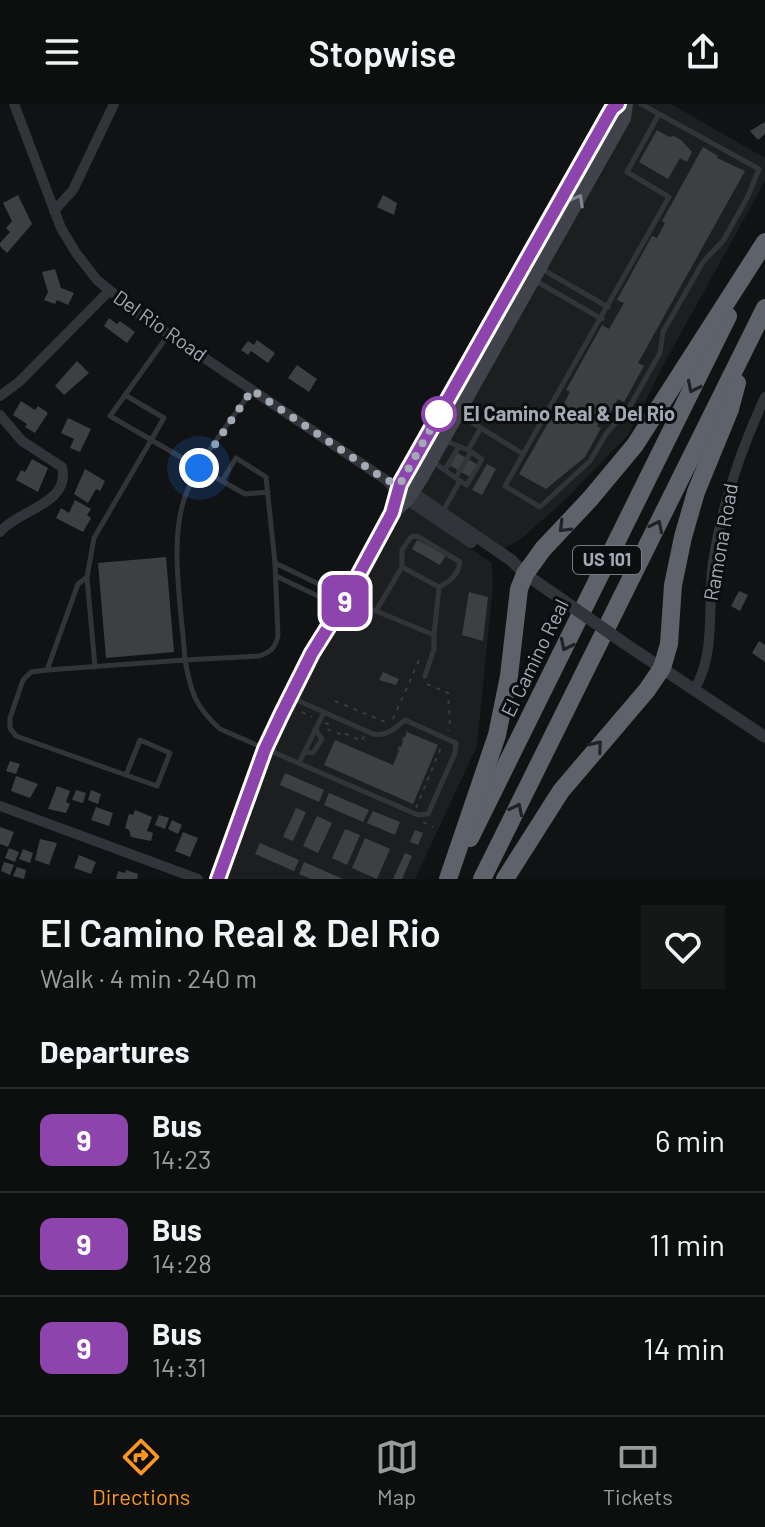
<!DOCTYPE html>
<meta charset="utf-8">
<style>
:root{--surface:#0d0e0e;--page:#161717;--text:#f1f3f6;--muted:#9a9c9e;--line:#2d2e2e;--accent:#ff971e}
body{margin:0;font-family:Barlow,sans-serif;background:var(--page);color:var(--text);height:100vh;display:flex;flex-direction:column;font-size:30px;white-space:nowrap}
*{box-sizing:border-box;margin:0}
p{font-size:26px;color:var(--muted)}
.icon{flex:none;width:44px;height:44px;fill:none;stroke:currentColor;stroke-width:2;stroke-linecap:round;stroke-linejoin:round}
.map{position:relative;height:775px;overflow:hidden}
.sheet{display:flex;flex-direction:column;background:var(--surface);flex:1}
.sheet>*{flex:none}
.badge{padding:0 16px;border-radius:12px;font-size:28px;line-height:52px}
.you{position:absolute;width:40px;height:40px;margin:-20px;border:6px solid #fff;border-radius:50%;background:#1a73e8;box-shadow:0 0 0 12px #1a73e833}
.map>.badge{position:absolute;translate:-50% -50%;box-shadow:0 0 0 4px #fff}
h2{padding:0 40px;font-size:30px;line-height:72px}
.round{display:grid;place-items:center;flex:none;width:84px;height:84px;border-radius:0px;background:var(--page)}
.head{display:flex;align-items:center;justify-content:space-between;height:136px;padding:0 40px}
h1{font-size:38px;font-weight:600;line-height:60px}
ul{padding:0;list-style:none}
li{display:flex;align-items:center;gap:24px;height:104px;padding:0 40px;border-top:2px solid var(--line)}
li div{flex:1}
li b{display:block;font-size:30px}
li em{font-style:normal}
li .badge{min-width:88px;font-weight:700;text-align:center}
header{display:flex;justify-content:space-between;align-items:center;height:104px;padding:0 40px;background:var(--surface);font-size:36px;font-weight:600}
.tabs{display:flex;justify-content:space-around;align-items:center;height:112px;border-top:2px solid var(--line);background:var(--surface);font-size:22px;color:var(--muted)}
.tabs a{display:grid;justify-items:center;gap:4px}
.tabs .active{color:var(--accent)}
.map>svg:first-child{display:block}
.built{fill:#1d1e20}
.building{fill:#3d4043}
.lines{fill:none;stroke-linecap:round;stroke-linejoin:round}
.path{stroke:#383b40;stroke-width:2;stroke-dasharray:4 6;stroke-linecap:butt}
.service{stroke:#323439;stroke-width:5}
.minor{stroke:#323439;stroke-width:10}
.tertiary{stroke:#323439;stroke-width:12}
.secondary{stroke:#404349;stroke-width:14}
.motorway{stroke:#5e626a;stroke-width:18}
.tertiary-bridge{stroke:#323439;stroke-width:12}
.oneway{stroke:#7f868f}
.oneway2{stroke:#202225}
.line-casing{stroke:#fff;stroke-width:18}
.line{stroke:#8e44ad;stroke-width:12}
.walk{stroke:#a1aab5;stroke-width:8;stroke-dasharray:0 14.4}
.stop-dot{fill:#fff;stroke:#8e44ad;stroke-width:4}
.labels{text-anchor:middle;stroke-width:6;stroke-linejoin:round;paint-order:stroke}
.shield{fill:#0c0d0e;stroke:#747b83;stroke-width:2}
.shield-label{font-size:18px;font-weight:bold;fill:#a1aab5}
.street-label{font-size:20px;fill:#a1aab5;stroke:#0c0d0e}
.stop-label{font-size:20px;font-weight:bold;fill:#a1aab5;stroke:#0c0d0e;text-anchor:start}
</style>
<header><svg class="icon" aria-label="menu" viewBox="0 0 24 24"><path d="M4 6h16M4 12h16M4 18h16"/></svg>Stopwise<svg class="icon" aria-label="share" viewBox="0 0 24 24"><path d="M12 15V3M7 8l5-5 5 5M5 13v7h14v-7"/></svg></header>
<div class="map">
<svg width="765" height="775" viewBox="0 0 765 775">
<rect width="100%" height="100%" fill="#111213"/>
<g class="built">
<polygon points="632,0 671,0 765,54 765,77 665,258 628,331 568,393 521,435 502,446 417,386"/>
<polygon points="407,401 492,459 493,482 477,642 415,775 224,775 264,659 304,571"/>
</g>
<g class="building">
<polygon points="765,18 765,30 758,36 750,27"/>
<polygon points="657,26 669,33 674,32 681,36 692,48 687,58 680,54 668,75 639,58"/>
<polygon points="703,43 718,52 717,54 745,67 638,259 644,262 624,298 618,295 609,311 605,309 597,322 601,324 585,353 546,385 519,370 557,303 561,305 570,288 566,286 602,221 609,225 624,199 617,196 652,132 657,134 665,119 662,117"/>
<polygon points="18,91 32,120 7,149 0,142 0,139 10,128 6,124 12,117 3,99"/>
<polygon points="383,91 397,99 394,111 377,103"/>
<polygon points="55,165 61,184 74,189 68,201 57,196 55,200 44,196 48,188 42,168"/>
<polygon points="109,214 117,220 120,217 135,228 127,239 104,222"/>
<polygon points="257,236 275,249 268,259 251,247 248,251 241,246 248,237 254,241"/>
<polygon points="77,257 89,269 64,291 55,282"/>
<polygon points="297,261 317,275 309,288 288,274"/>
<polygon points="21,297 35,306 38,302 48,309 35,329 25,323 27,320 13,311"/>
<polygon points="68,314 91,325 80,348 70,344 74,335 61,329"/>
<polygon points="456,348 478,361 470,373 449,361"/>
<polygon points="32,355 48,364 38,388 16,376 21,366 25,368"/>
<polygon points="487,360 496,365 482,391 472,386"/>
<polygon points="85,365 105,377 100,387 96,385 88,399 74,390"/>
<polygon points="75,396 91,405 87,411 91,414 83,428 56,414 61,404 69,409"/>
<polygon points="417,436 446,451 440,461 412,445"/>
<polygon points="166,453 174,548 106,554 98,459"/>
<polygon points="739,487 748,491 740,507 731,502"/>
<polygon points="469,488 488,493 483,537 462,531"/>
<polygon points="759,537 765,541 765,558 752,549"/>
<polygon points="383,568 399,575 396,581 379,576"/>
<polygon points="407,628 438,641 413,700 324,661 335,636 393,661"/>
<polygon points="10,657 20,660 16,670 6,667"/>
<polygon points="285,669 324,686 319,698 280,681"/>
<polygon points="16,672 38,680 30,694 11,687"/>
<polygon points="57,682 70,687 66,698 70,700 66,709 48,705"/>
<polygon points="76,686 86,689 83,699 72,696"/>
<polygon points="91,686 101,690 98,700 88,696"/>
<polygon points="329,689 369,706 363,718 324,701"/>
<polygon points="96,703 113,709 109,722 91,716"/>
<polygon points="296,704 306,708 293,737 283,733"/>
<polygon points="135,706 152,713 147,727 153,729 151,737 131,733 129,726 125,724 129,710 133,711"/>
<polygon points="373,707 400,718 395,731 367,719"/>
<polygon points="159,711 169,714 165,725 155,721"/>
<polygon points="317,712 332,719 318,749 303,742"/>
<polygon points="172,716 182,721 178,730 168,725"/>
<polygon points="0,723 14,728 8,743 0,740"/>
<polygon points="345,725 360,731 347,761 332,754"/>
<polygon points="415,726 423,729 418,741 410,738"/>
<polygon points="183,728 198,734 190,753 175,747"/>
<polygon points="365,734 390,745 377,775 352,764"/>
<polygon points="40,735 57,739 49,761 35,756"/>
<polygon points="260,739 299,756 294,767 255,750"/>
<polygon points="9,744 19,748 15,758 5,754"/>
<polygon points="23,745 33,749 30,759 19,755"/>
<polygon points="405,749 412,752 402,775 393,775"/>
<polygon points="79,751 96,758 91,770 74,764"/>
<polygon points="4,758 14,761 10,771 1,767"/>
<polygon points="304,758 343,775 311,775 299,770"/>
<polygon points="17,763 26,766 24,775 13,772"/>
<polygon points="126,766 138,770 137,775 116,775 118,767 125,769"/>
</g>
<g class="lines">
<g class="path">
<polyline points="427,580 448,589 450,622 448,627"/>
<polyline points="335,597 390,620"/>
<polyline points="302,608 312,613"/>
<polyline points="393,615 420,554"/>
<polyline points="325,619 329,620 327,625 340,630 341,628 362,637 364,632"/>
<polyline points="398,646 407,627"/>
<polyline points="416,704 442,641"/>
<polyline points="423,718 433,723"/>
</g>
<g class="service">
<polyline points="641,0 759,65 748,92 723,137 703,158 663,228 660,249 630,302 606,330 590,357 540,403 505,382 669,93 627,68 659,10"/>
<polyline points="540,164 608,203"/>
<polyline points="534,176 602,215"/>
<polyline points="169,230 110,312 222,377"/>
<path d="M252,286C230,318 204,349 188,385C167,431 182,506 185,556L259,552C271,548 275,544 278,532L275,459L266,373L236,354L222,377L245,390L268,388"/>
<path d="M125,291L164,314L94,434L87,473L78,480L47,566L185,556C191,589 195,602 220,625L418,711L428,710L455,649L456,639L405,616C395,624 387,633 373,630L290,593"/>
<polyline points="460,311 523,350"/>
<polyline points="443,336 468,346"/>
<polyline points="432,357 460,377"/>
<polyline points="446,364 458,344"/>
<polyline points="456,373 471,348"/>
<polyline points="443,407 460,377 467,381 482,355 468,346 481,324"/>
<polyline points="275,459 329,485 334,493 344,498 376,507 434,531 439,483 402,463 376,507"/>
<path d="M402,463V446L411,433L417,432L460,458C458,471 451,477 439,483"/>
<polyline points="276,472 324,495 334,493"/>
<polyline points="87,474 95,563"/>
<polyline points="47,566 31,568 23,576 10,614 10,624 16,632 157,682 170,649 140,636 126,671"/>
<polyline points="425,572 434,545 434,531"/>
<polyline points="305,648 313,649 322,635 315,625"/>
<polyline points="299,659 324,608"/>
</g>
<g class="minor">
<polyline points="14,0 61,124 76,149 97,176 139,210 386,376 396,387"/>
<polyline points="54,107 73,86 114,0"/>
<polyline points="0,292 19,278 109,187"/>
<path d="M0,311L22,337L62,363C71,400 18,406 0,428"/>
<path d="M694,586C717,549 707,500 713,458C722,400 740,347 765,293"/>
<polyline points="0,702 198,775"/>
</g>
<g class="tertiary">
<polyline points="407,385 511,456 525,470 564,497"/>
<polyline points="403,392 471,438"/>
<polyline points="624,539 765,633"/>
</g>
<g class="secondary">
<polyline points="392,409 408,395 422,373 624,14 626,0"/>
<polyline points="218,775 265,645 281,611 312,549 344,498 392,409 400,380 612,5 618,0"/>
</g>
<g class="motorway">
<polyline points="470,734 728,212"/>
<polyline points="448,775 497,631 509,572 519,485 525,470 543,445 590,395 635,341 765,138"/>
<polyline points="482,775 765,204"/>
<polyline points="505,775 561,687 647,586 662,564 669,540 673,481 683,433 696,388 730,305 737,279"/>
</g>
<polyline class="tertiary-bridge" points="564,497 624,539"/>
</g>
<defs><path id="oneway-chevron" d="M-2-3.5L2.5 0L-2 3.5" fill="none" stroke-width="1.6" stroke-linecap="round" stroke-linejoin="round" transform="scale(2)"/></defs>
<use class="oneway" href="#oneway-chevron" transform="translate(578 96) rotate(-61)"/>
<g class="oneway2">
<use href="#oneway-chevron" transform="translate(693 283) rotate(116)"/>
<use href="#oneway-chevron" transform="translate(657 422) rotate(-64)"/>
<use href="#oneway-chevron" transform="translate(564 423) rotate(135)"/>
<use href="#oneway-chevron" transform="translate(566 541) rotate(116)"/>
<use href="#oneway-chevron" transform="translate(597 642) rotate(-50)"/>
<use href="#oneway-chevron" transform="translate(517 705) rotate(-64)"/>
</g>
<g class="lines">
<defs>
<polyline id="line" points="218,775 265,645 281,611 312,549 344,498 392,409 400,380 612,5 618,0"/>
</defs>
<use href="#line" class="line-casing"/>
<use href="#line" class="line"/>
<polyline class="walk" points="199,364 252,286 386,376 400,380 439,310"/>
</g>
<circle class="stop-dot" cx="439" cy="310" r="16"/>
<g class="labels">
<rect class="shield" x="573" y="442" width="68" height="28" rx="6"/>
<g class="shield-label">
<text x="607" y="462">US 101</text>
</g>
<g class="street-label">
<text transform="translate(160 222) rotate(35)" y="7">Del Rio Road</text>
<text transform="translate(721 438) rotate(-80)" y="7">Ramona Road</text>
<text transform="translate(535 554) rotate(-64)" y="7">El Camino Real</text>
</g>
<g class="stop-label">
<text x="463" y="317">El Camino Real &amp; Del Rio</text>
</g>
</g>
</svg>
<div class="you" style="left:199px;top:364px"></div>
<b class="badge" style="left:345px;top:497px;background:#8e44ad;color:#fff">9</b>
</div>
<section class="sheet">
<div class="head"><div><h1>El Camino Real &amp; Del Rio</h1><p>Walk · 4 min · 240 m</p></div><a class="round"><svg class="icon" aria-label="heart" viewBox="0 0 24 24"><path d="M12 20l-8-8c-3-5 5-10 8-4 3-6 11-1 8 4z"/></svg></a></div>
<h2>Departures</h2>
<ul>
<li><span class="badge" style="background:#8e44ad;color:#fff">9</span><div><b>Bus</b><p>14:23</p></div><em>6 min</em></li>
<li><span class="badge" style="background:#8e44ad;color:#fff">9</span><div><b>Bus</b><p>14:28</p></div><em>11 min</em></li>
<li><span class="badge" style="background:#8e44ad;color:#fff">9</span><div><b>Bus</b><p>14:31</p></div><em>14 min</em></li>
</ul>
</section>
<nav class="tabs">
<a class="active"><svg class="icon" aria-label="directions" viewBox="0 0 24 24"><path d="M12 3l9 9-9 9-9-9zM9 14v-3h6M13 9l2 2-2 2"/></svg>Directions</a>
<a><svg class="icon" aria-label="map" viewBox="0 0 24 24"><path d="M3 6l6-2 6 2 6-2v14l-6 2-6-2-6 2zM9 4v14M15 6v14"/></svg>Map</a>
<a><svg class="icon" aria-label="tickets" viewBox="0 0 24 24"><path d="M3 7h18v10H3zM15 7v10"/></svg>Tickets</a>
</nav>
